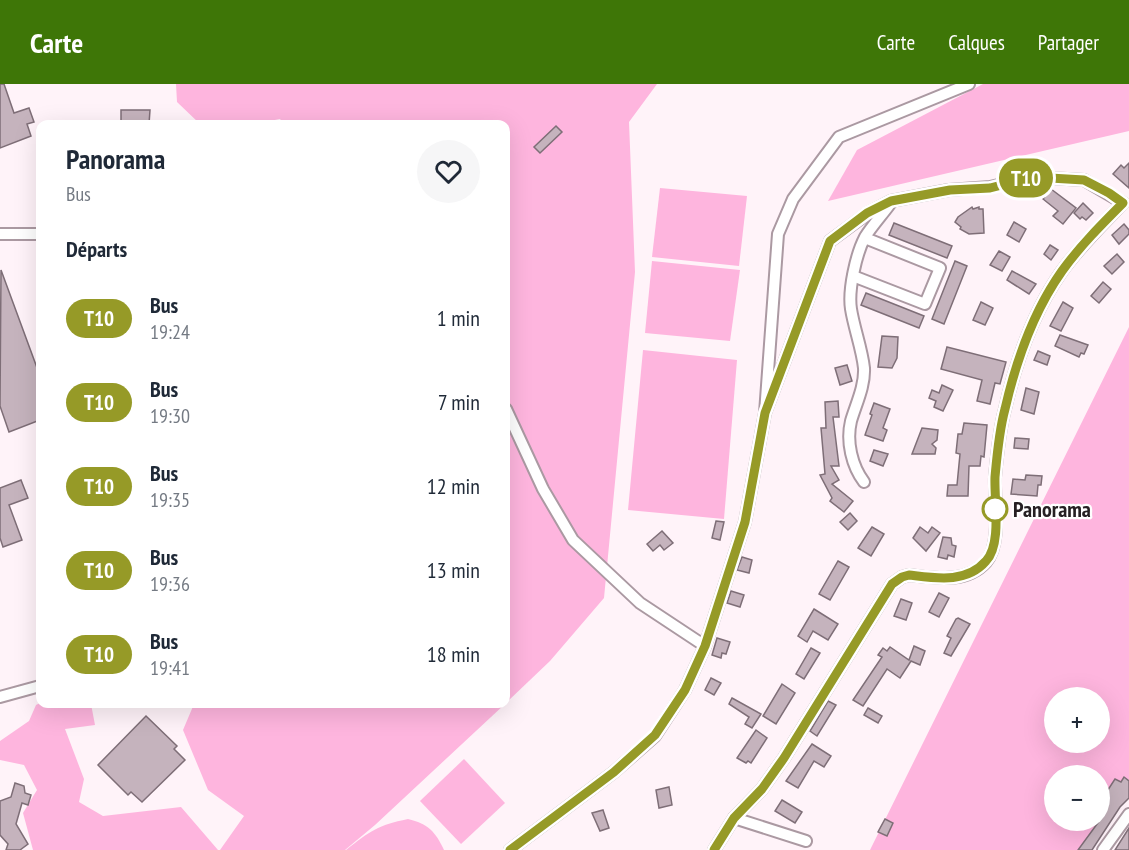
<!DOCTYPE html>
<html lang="fr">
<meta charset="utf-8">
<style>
:root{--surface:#fff;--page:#f6f6f7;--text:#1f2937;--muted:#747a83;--accent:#3e7607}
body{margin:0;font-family:"PT Sans Narrow",sans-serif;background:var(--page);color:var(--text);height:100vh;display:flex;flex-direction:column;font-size:22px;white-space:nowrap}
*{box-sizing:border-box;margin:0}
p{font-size:20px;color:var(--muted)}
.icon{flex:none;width:33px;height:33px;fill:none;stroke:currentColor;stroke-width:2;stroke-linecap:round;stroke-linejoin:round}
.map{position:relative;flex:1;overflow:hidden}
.side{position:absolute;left:36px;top:36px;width:474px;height:588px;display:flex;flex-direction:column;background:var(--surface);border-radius:12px;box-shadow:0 6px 24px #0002}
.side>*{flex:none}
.badge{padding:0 12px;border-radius:20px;font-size:21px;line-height:39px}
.controls{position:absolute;left:1044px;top:603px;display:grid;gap:12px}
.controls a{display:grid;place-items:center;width:66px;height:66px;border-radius:50%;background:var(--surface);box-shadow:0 6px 24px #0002;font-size:30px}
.map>.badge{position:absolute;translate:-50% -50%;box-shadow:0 0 0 3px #fff}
h2{padding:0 30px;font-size:22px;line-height:54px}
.round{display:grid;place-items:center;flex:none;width:63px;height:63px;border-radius:32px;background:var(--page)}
.overview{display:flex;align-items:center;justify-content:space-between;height:102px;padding:0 30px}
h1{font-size:28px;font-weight:700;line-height:45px}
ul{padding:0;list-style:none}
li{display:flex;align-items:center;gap:18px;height:84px;padding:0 30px}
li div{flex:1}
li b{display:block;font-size:22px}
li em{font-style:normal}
li .badge{min-width:66px;font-weight:700;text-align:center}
header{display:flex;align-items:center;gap:36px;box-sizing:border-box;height:84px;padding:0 30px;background:var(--accent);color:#fff}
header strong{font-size:28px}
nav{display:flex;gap:33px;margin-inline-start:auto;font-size:21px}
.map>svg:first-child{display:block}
.green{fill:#feb5de;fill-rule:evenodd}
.building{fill:#c5b3bd;stroke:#7e6e77;stroke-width:1.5}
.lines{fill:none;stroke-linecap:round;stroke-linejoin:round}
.minor-casing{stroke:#ab99a2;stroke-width:14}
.minor{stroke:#fff;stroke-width:10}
.line-casing{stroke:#fff;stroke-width:14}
.line{stroke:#969a27;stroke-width:9}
.stop-dot{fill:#fff;stroke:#969a27;stroke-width:3}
.labels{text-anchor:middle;stroke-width:4.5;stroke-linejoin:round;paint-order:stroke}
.stop-label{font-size:22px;font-weight:bold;fill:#262023;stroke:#fff;text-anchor:start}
</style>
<header>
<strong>Carte</strong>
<nav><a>Carte</a><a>Calques</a><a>Partager</a></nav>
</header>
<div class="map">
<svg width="1129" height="766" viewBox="0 0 1129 766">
<rect width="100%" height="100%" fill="#fff3f9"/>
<g class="green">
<polygon points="176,0 657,0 629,38 635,188 604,514 550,577 506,619 506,40 284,40 280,35 254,40 200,40 177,18"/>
<polygon points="983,0 1129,0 1129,47 828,117 857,66"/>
<polygon points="660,104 747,112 739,182 652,173"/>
<polygon points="652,177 740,186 730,257 645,249"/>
<path d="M1129,243V700L1085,766H870ZM1054,614H1100V658H1054ZM1054,692H1100V736H1054Z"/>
<polygon points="643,266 737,276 724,435 628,426"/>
<polygon points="40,619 91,620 95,641 65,645 84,695 79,718 103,732 181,723 218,766 33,766 23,729 37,706 24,681 0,676 0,657 29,637 36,621"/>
<polygon points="194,620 505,620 375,741 345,766 220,766 244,732 208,706 183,646"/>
<polygon points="464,675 505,719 461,760 420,717"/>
<path d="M408,735C428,740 435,747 444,766H346C370,747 378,741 408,735Z"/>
</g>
<g class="building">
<polygon points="0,0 4,0 14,29 29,24 34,38 27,40 31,52 0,64"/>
<polygon points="121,26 150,26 149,40 121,40"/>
<polygon points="556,42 562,48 540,69 534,63"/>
<polygon points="1129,79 1129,104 1113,90 1121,81 1124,84"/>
<polygon points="1051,105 1076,124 1063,140 1053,132 1058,127 1043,115"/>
<polygon points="1083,119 1093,129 1086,136 1082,133 1080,135 1074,129"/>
<polygon points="972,123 973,125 979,123 979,125 983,125 984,149 969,150 960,145 961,143 955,138 958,133"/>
<polygon points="1014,138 1026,145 1019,158 1007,151"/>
<polygon points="894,139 952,162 947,174 889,151"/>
<polygon points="1124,140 1129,146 1129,150 1119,160 1112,151"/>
<polygon points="1050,161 1058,166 1051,176 1044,170"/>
<polygon points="999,167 1010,173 1002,187 990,181"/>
<polygon points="1117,170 1124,178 1112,190 1104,182"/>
<polygon points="955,177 967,182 944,240 932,235"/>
<polygon points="1,186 40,292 40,336 9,348 0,322"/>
<polygon points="1012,187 1036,200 1029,210 1007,196"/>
<polygon points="1103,198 1111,205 1099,219 1091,212"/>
<polygon points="866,209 924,232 919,244 861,221"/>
<polygon points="981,218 993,224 985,241 973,236"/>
<polygon points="1063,218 1073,224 1061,247 1050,242"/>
<polygon points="1060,251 1088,261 1084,270 1081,269 1079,273 1055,262"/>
<polygon points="882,252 898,253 897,274 892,284 878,283"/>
<polygon points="947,263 1006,278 1000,300 995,299 990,320 977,317 982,296 941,285"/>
<polygon points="1038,267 1050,272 1047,281 1034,276"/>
<polygon points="847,281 852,297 840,301 835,284"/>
<polygon points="942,301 953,306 943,327 934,323 936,317 929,314 932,306 939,309"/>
<polygon points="1026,304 1039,308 1034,330 1021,326"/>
<polygon points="838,317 839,333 833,333 839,382 831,382 839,396 832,400 853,417 844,428 830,417 832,414 820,391 825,390 821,344 826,344 825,318"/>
<polygon points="874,319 890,325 883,344 887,346 883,357 865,351 872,331 870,330"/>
<polygon points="964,339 987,341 984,373 981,372 980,382 969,382 968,412 947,412 948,401 957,401 960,370 956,369 958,350 962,350"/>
<polygon points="922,344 938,346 937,356 932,360 936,364 935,370 912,370"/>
<polygon points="1015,354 1029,355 1028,365 1014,364"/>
<polygon points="874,366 888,370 883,382 870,377"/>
<polygon points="1026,391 1042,392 1041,401 1038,401 1037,412 1011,410 1013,395 1025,396"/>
<polygon points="21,396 28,414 9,421 22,456 3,463 0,454 0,404"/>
<polygon points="850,429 857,437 848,446 840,438"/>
<polygon points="716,437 724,438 720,456 712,454"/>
<polygon points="872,443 884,450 871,472 858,464"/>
<polygon points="920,443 928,449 932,443 940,449 926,467 913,454"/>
<polygon points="662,447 673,459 664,466 660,461 653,467 647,460"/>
<polygon points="943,453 951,454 952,461 956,462 954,473 948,471 947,475 938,473"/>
<polygon points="742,473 752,476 749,489 737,486"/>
<polygon points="838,477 849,483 830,516 819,510"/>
<polygon points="731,507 744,511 740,523 727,519"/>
<polygon points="939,509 949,514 939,533 929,528"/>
<polygon points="901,515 912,519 906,536 894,532"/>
<polygon points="814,525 838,540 828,556 813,547 807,558 798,552"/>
<polygon points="958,534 970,540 951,572 944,569 951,554 947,552 956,535"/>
<polygon points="717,554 730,558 726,570 722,569 721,574 712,571"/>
<polygon points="914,562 925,567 920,581 911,577 900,594 887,585 863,622 853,616 882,573 878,571 883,564 887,567 890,563 909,576"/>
<polygon points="811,564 820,569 804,595 796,590"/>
<polygon points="711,594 721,599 714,611 705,606"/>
<polygon points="782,600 795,609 776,640 763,632"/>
<polygon points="732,614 761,630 752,644 745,640 749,633 729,620"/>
<polygon points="828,617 836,621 817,652 810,647"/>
<polygon points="868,624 882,632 878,639 864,631"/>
<polygon points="146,632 177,662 174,665 185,676 142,718 131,708 128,711 98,681"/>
<polygon points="756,646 767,654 751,679 748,677 746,679 737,674"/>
<polygon points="812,660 831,672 824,683 814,677 798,704 786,697"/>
<polygon points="1124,693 1129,697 1129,714 1120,723 1092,766 1078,766 1100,736 1100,704 1106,709 1115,695 1121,698"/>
<polygon points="15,699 24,702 25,709 31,711 28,721 22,719 16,740 28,760 20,766 6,766 8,760 0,751 0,717 11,713"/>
<polygon points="669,703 672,721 659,724 656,706"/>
<polygon points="782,716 802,728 795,739 775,727"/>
<polygon points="603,726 609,744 600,747 592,729"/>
<polygon points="885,735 893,739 887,752 878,748"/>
<polygon points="1129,744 1129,766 1115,766"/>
</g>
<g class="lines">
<defs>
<g id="minor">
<polyline points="0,150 40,150"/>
<polyline points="853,192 925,220 940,184 865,154"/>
<polyline points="506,325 543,405 573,456 640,519 705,562"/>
<path d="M864,398C852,382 846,358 851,337C856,320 865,302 864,284C862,265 854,244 851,225C848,206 856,170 865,153C872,142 882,131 890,120"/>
<polyline points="0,613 40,602"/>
<polyline points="734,734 806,757"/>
<polyline points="510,766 614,688 655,652 685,606 705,562 745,438 765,329 778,150 793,115 839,53 969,0"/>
<path d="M714,766L734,734L762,705L784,674L892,500L902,493L909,491C936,494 966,500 986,478C1002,460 994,416 995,393C997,371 999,347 1005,325C1016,277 1033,228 1062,187C1080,162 1102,141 1123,119L1084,96L1033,93L990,103L949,106L891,117L868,129L830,157L765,329"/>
<polyline points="1103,766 1129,730"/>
</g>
</defs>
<use href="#minor" class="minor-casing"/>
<use href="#minor" class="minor"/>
</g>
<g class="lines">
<defs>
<path id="line" d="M510,766L614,688L655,651L685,606L705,562L745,438L765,329L830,157L867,129L891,117L950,106L990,104L1033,93L1084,96L1109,109L1123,119C1102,140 1080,162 1062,187C1033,228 1016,277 1005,325C999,347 997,371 995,393C994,416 1002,460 986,477C966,500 935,494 909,491L902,493L892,500L784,674L762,705L734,734L714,766"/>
</defs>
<use href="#line" class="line-casing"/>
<use href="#line" class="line"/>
</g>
<circle class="stop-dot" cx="995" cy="425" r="12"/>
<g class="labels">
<g class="stop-label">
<text x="1013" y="433">Panorama</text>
</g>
</g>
</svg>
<div class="controls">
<a>+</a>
<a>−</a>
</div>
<b class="badge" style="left:1026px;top:94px;background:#969a27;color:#fff">T10</b>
<section class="side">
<div class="overview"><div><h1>Panorama</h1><p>Bus</p></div><a class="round"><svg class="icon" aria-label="heart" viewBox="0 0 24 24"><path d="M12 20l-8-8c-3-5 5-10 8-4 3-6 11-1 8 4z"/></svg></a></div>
<h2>Départs</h2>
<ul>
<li><span class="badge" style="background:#969a27;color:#fff">T10</span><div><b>Bus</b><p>19:24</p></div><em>1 min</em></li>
<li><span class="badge" style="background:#969a27;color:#fff">T10</span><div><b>Bus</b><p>19:30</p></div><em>7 min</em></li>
<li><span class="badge" style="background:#969a27;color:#fff">T10</span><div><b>Bus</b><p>19:35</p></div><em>12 min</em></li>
<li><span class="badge" style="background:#969a27;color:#fff">T10</span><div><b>Bus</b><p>19:36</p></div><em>13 min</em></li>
<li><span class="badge" style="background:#969a27;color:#fff">T10</span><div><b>Bus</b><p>19:41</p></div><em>18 min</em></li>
</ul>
</section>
</div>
